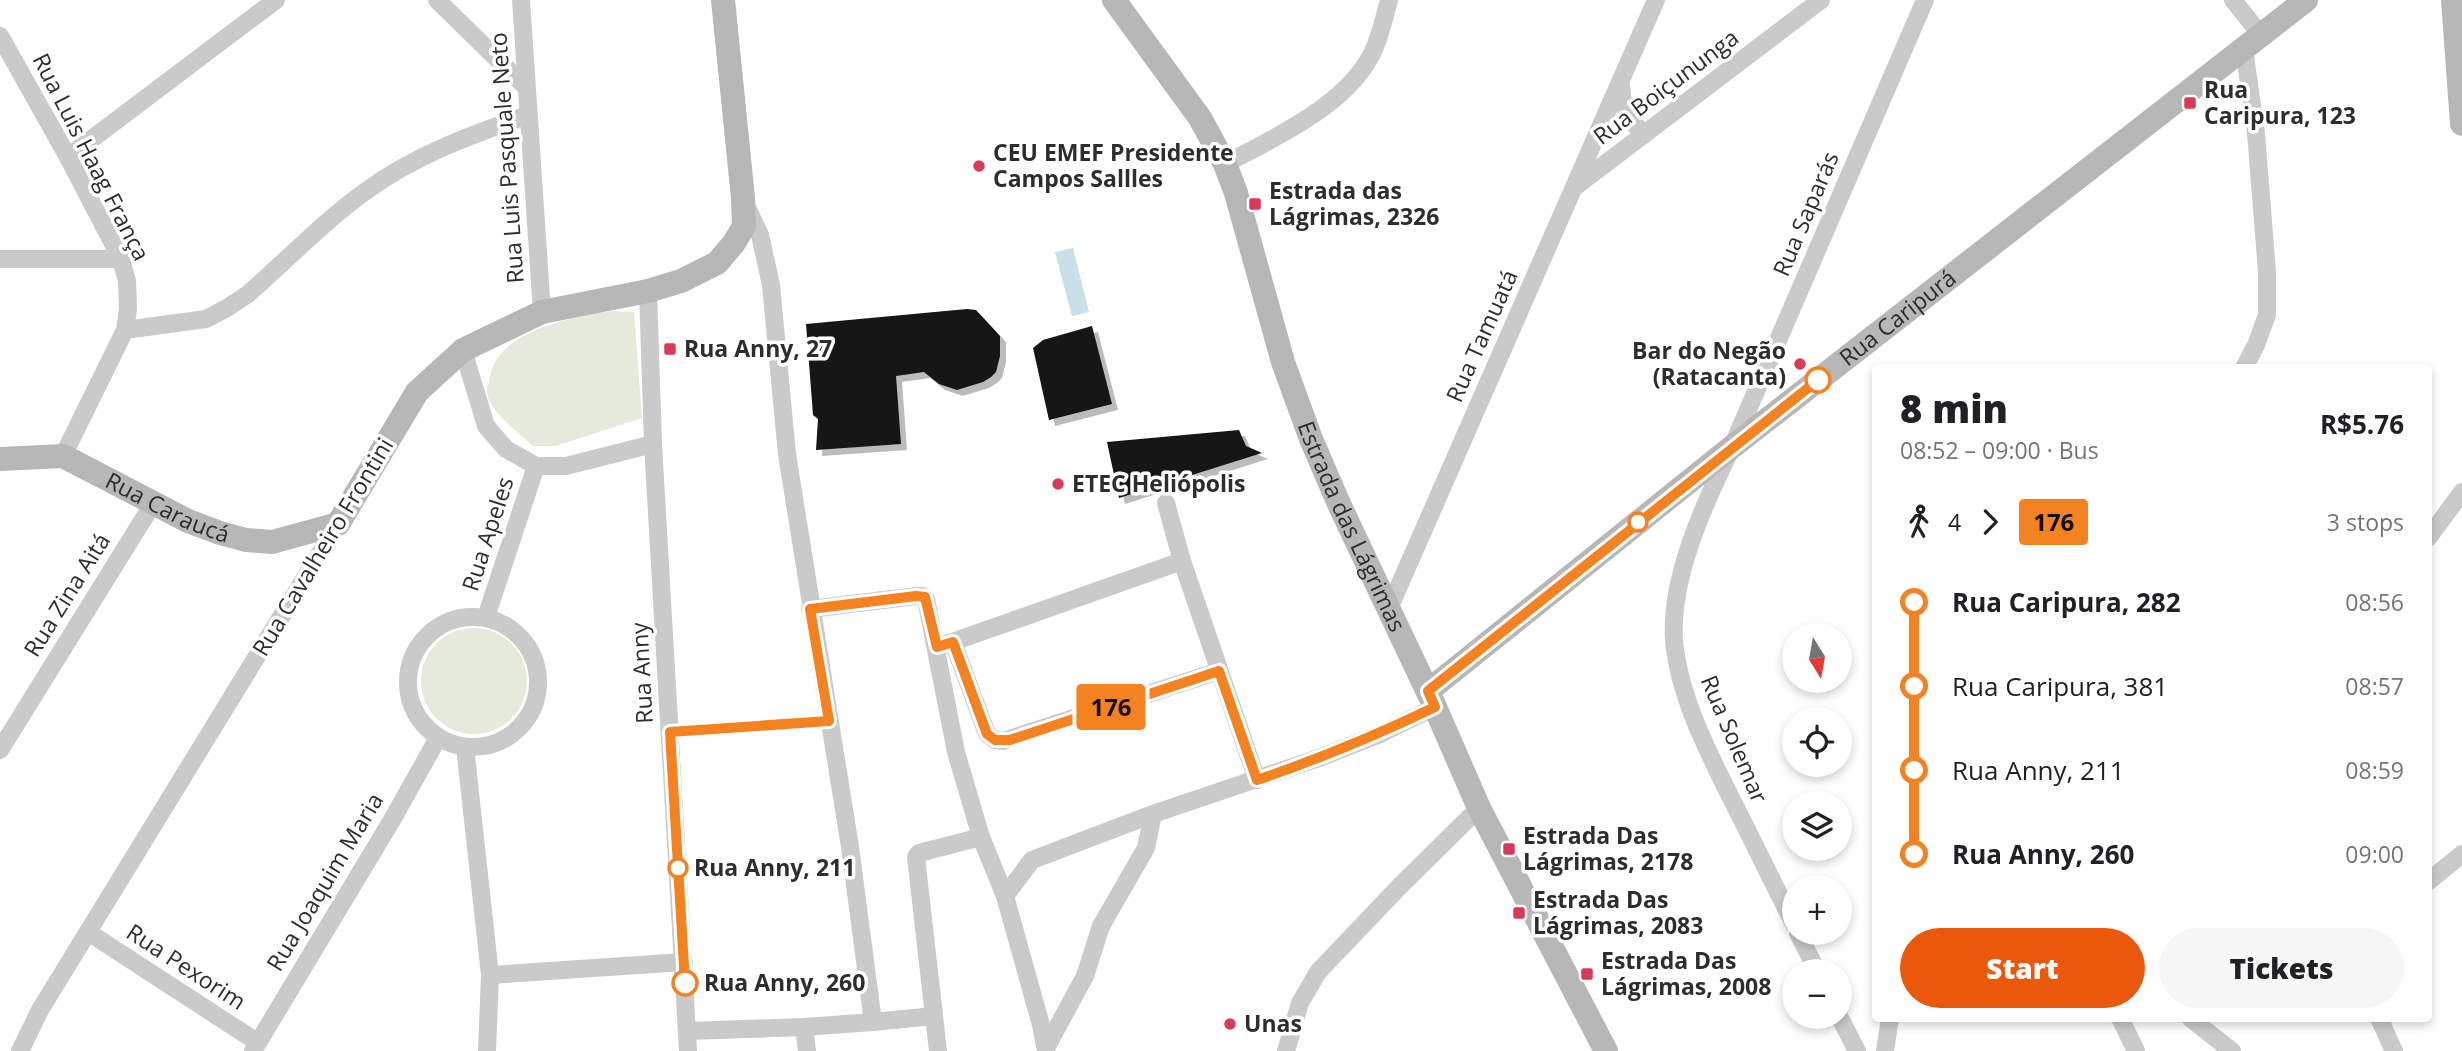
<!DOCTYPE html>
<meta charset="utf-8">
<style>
:root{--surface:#fff;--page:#f6f6f6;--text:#202124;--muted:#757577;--accent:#ea580c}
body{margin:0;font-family:"Open Sans",sans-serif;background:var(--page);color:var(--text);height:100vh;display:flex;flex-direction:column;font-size:26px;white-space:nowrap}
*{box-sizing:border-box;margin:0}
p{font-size:23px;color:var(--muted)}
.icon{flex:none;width:38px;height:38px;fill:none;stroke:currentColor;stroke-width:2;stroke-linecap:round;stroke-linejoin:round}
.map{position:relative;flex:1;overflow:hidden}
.side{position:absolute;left:1872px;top:364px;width:560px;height:658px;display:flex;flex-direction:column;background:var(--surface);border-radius:7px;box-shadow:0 4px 10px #0003}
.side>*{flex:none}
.badge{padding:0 14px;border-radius:5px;font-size:24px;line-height:46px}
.needle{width:46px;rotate:169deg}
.buttons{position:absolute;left:1782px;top:623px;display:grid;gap:14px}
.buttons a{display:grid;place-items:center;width:70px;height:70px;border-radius:50%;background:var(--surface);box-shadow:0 4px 10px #0003;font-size:35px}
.map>.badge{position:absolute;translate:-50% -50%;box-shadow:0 0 0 4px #fff}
.legs{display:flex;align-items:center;gap:10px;height:77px;padding:0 28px;font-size:23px}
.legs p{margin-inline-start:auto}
.overview{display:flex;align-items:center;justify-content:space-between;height:119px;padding:0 28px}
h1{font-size:38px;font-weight:800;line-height:52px}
.action{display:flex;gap:14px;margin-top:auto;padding:14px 28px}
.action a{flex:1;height:80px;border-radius:42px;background:var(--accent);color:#fff;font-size:28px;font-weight:800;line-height:80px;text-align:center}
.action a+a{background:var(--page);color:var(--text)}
ul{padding:0 28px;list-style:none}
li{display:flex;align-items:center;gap:24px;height:84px;font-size:26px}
li i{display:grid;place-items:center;width:10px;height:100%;margin:0 9px;background:currentColor}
li i::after{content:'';width:18px;height:18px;margin:-9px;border:5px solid;border-radius:50%;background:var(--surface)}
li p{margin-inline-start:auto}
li:first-child i{background:linear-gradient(#0000 50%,currentColor 0)}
li:last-child i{background:linear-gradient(currentColor 50%,#0000 0)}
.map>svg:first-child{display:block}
.green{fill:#e5eadb}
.water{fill:#c8e0e8}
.building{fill:#141414;filter:url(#shadow)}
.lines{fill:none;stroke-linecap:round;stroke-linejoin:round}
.lane{stroke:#cacaca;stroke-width:9}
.street{stroke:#cacaca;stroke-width:18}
.secondary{stroke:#b7b7b7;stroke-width:24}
.line-1-casing{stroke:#fff;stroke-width:16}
.line-1{stroke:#f58220;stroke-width:10}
.poi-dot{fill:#d93a58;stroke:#fff;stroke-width:2.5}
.stop-1-dot{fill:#fff;stroke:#f58220;stroke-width:3.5}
.labels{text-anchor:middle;stroke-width:7;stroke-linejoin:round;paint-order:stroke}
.street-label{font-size:23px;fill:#2d2d2d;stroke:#fff}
.poi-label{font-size:23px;font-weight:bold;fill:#2d2d2d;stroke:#fff;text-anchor:start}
.stop-label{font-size:23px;font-weight:bold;fill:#2d2d2d;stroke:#fff;text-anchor:start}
</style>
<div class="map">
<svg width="2462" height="1051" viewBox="0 0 2462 1051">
<defs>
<filter id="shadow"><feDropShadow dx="6" dy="6" stdDeviation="0" flood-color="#0004"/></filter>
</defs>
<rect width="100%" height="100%" fill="#fff"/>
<g class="green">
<path d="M611,311L634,312L642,418L556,446H533C520,434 489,411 487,393C486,389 489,382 490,377C498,330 572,318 611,311Z"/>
<circle cx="474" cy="681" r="53"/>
</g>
<polygon class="water" points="1073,248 1089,312 1072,316 1055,252"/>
<g class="building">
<polygon points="967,309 976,310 1000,336 1000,356 996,372 991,377 983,382 957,390 939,384 924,372 896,376 901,444 816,450 818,419 813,415 806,324"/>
<polygon points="1092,326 1112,404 1049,420 1033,348 1043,340"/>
<polygon points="1239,430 1246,446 1262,453 1119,498 1107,442"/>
</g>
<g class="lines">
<polyline class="lane" points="670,732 829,721"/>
<g class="street">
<polyline points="437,0 526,87"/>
<polyline points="521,0 542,312"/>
<polyline points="2233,0 2261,35"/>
<polyline points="0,36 68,157 121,259 127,281 128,309 125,330 63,456"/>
<path d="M1621,84C1622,106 1627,120 1645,134"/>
<polyline points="68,157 276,0"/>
<path d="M1225,164C1276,137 1352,103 1375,47C1381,32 1385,15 1389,0"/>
<polyline points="1576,186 1821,0"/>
<polyline points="0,259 121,259"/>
<polyline points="648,291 653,444 688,1051"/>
<path d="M125,330L206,319L227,308L248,294C287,260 324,221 366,191C415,155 471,135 528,115"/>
<polyline points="463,350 486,426 506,449 536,466 566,466 653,444"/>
<polyline points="2244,368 2256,345 2267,315 2267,272 2256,133 2244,49"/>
<polyline points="1166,503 1182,561 1257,780"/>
<polyline points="2429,537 2462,492"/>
<polyline points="810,609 916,596 922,596 926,599 956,752 981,837 1005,896 1041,1025 1046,1051"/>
<polyline points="1388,611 1656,0"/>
<circle cx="473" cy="682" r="65"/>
<polyline points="486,617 536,466"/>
<polyline points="953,642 987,734 995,740 1003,741 1219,671"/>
<polyline points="944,645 1182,561"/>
<polyline points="465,747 490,975 487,1051"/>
<polyline points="0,750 154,502"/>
<polyline points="2429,881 2462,854"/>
<polyline points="1005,896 1032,860 1153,814 1319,758 1380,734 1435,707"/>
<path d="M1794,924C1773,883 1753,841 1732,800C1707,750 1679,696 1674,640C1670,577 1705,502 1732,447L1925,0"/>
<polyline points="88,932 257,1042"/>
<polyline points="1798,933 1817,971"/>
<polyline points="490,975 684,962"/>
<polyline points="1839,1016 1857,1051"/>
<polyline points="2120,1018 2136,1051"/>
<polyline points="2190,1018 2232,1051"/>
<polyline points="2379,1018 2394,1051"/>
<polyline points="873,1022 934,1016"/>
<polyline points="804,1027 807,1051"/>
<polyline points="688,1031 804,1027 873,1022 850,847 787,454 771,285 760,235 746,205"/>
<polyline points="1046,1048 1085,976 1101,926 1146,848 1153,814"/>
<polyline points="20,1051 40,1010 338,524"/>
<polyline points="253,1051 392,820 438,738"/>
<polyline points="938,1051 916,857 919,853 981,837"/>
<polyline points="1286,1051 1300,1003 1318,972 1399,887 1479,808"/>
<polyline points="1885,1051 1890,1018"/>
</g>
<g class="secondary">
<path id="s1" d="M1114,0L1200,118L1225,164L1236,193L1283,362L1311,439L1339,504L1435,707L1479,808L1606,1051"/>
<polyline points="2453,0 2462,124"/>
<path id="s2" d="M0,459L63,456L188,521L220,533L246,540L272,542L338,524L417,392L463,350L542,312L648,291L681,281L717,263L734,243L744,226L743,198L723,0"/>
<path id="s3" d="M1428,691L1732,447L2306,0"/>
</g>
</g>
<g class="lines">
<defs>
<path id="line-1" d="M685,983L670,732L829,721L810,609L916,596L925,597L937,647L953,642L987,734L995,740H1010L1219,671L1257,780C1319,759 1377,735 1435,707L1428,691L1818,380"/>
</defs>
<use href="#line-1" class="line-1-casing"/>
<use href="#line-1" class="line-1"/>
</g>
<g class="poi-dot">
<rect x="2183" y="96" width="14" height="14" rx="3.5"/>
<circle cx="979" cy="166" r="7"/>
<rect x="1248" y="197" width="14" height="14" rx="3.5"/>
<rect x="663" y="342" width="14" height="14" rx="3.5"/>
<circle cx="1800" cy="364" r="7"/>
<circle cx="1058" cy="484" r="7"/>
<rect x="1502" y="842" width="14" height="14" rx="3.5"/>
<rect x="1512" y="906" width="14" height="14" rx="3.5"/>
<rect x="1580" y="967" width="14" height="14" rx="3.5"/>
<circle cx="1230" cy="1024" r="7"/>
</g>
<g class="stop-1-dot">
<circle cx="1818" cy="380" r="12"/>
<circle cx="1638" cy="522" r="9"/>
<circle cx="678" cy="868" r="9"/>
<circle cx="685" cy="983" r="12"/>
</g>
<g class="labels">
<g class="street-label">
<text transform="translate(1666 87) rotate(-37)" y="8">Rua Boiçununga</text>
<text transform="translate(91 157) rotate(63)" y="8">Rua Luis Haag França</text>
<text transform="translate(507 158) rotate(-94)" y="8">Rua Luis Pasquale Neto</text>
<text transform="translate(1806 214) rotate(-67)" y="8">Rua Saparás</text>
<text dy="8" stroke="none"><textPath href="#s3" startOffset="600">Rua Caripurá</textPath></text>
<text transform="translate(1482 336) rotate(-66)" y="8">Rua Tamuatá</text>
<text dy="8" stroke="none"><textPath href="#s2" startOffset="180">Rua Caraucá</textPath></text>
<text dy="8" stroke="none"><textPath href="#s1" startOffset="583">Estrada das Lágrimas</textPath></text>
<text transform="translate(488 534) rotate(-72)" y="8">Rua Apeles</text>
<text transform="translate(323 547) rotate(-59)" y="8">Rua Cavalheiro Frontini</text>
<text transform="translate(67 595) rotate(-58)" y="8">Rua Zina Aitá</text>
<text transform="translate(642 673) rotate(-93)" y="8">Rua Anny</text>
<text transform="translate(1734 739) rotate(67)" y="8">Rua Solemar</text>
<text transform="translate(325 882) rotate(-59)" y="8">Rua Joaquim Maria</text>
<text transform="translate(186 967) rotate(33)" y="8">Rua Pexorim</text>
</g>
<g class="poi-label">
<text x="2204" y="98">Rua<tspan x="2204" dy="26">Caripura, 123</tspan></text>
<text x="993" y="161">CEU EMEF Presidente<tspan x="993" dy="26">Campos Sallles</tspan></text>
<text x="1269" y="199">Estrada das<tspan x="1269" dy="26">Lágrimas, 2326</tspan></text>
<text x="684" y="357">Rua Anny, 27</text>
<text x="1786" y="359" text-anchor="end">Bar do Negão<tspan x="1786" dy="26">(Ratacanta)</tspan></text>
<text x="1072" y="492">ETEC Heliópolis</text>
<text x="1523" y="844">Estrada Das<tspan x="1523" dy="26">Lágrimas, 2178</tspan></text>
<text x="1533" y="908">Estrada Das<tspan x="1533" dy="26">Lágrimas, 2083</tspan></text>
<text x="1601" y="969">Estrada Das<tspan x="1601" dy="26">Lágrimas, 2008</tspan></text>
<text x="1244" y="1032">Unas</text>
</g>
<g class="stop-label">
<text x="694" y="876">Rua Anny, 211</text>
<text x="704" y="991">Rua Anny, 260</text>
</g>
</g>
</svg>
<div class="buttons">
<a><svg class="needle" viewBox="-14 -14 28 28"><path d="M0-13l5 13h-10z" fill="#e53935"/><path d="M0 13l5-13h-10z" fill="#757577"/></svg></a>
<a><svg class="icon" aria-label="locate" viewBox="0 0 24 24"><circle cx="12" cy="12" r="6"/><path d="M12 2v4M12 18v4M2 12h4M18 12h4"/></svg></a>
<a><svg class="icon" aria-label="layers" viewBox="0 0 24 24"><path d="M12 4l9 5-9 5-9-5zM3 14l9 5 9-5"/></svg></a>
<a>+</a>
<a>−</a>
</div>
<b class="badge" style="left:1111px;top:707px;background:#f58220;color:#111">176</b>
<section class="side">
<div class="overview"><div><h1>8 min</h1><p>08:52 – 09:00 · Bus</p></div><b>R$5.76</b></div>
<div class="legs"><svg class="icon" aria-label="walk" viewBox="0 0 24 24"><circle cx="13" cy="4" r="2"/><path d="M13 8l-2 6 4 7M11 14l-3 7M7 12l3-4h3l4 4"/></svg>4<svg class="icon" aria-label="forward" viewBox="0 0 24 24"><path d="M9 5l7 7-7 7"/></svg><b class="badge" style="background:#f58220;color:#111">176</b><p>3 stops</p></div>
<ul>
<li><i style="color:#f58220"></i><b>Rua Caripura, 282</b><p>08:56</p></li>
<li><i style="color:#f58220"></i><span>Rua Caripura, 381</span><p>08:57</p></li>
<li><i style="color:#f58220"></i><span>Rua Anny, 211</span><p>08:59</p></li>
<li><i style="color:#f58220"></i><b>Rua Anny, 260</b><p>09:00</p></li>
</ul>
<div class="action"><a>Start</a><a>Tickets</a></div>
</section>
</div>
